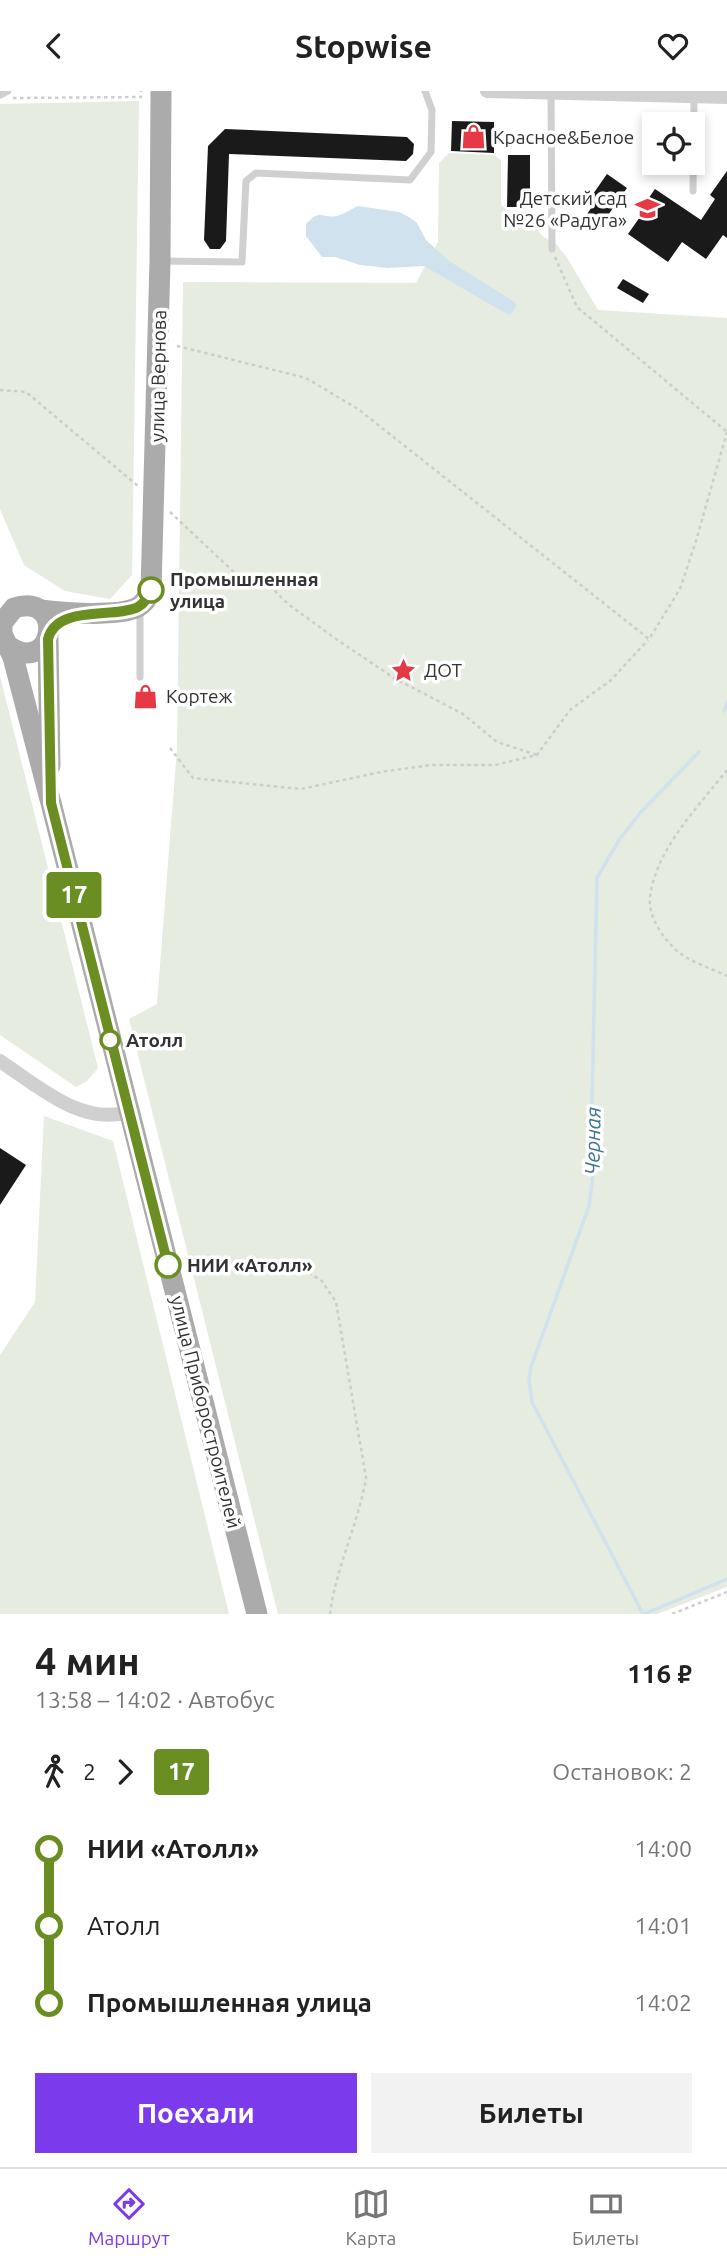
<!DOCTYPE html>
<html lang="ru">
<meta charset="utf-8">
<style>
:root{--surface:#fff;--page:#f2f2f2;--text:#222;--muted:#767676;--line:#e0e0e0;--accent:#7c3aed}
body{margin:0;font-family:Ubuntu,sans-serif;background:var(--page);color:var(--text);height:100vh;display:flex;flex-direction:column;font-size:26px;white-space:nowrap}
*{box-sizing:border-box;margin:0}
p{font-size:23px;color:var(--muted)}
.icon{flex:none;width:38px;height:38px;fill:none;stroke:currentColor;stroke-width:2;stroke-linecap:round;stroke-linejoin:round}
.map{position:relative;height:1523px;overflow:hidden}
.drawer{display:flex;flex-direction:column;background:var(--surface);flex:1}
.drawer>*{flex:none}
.badge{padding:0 14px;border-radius:5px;font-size:24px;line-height:46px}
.tools{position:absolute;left:642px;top:21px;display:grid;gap:14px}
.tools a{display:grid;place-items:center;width:63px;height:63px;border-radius:0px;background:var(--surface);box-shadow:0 4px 10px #0003;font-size:35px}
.map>.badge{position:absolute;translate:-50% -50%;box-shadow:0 0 0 4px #fff}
.legs{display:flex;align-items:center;gap:10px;height:77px;padding:0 35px;font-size:23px}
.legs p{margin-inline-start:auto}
.summary{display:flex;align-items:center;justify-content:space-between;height:119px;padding:0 35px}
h1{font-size:38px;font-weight:700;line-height:52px}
.button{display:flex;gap:14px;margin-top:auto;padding:14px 35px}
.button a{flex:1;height:80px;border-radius:0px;background:var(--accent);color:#fff;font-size:28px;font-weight:700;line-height:80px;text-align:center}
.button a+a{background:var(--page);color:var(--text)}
ul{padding:0 35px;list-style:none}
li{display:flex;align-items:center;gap:24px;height:77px;font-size:26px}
li i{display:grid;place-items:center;width:10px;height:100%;margin:0 9px;background:currentColor}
li i::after{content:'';width:18px;height:18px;margin:-9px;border:5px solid;border-radius:50%;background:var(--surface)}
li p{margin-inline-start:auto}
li:first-child i{background:linear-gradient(#0000 50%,currentColor 0)}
li:last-child i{background:linear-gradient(currentColor 50%,#0000 0)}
header{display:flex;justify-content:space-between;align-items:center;height:91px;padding:0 35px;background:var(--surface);font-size:32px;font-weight:700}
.dock{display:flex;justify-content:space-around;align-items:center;height:98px;border-top:2px solid var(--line);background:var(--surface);font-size:19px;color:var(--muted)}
.dock a{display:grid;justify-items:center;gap:4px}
.dock .active{color:var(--accent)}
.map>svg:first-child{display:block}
.green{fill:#e6ecdf}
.water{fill:#cfe2ee}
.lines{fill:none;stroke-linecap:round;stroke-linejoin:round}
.stream{stroke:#cfe2ee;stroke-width:3.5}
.building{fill:#1a1a1a}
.path{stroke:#cdcdcd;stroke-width:2.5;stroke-dasharray:3.5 3.5;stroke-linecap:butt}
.service{stroke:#d0d0d0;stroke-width:7}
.minor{stroke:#d0d0d0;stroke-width:14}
.primary{stroke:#ababab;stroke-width:21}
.line-1-casing{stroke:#fff;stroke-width:16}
.line-1{stroke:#6b8e23;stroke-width:10}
.stop-1-dot{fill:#fff;stroke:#6b8e23;stroke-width:3.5}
.labels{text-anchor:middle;stroke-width:7;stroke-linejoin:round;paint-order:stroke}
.poi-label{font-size:19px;fill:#333;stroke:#fff;text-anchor:start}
.street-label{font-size:19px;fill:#333;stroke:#fff}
.stop-label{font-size:19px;font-weight:bold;fill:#333;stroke:#fff;text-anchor:start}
.water-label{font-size:21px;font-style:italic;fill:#3f7597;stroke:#fff}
</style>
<header><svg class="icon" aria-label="back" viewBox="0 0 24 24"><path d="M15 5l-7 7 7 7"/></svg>Stopwise<svg class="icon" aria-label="heart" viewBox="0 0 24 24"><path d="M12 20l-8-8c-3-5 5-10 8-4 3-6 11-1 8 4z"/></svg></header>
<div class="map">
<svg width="727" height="1523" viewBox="0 0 727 1523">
<rect width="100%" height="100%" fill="#fff"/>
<g class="green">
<polygon points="139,10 132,484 110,508 65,500 24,474 0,418 0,13"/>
<polygon points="449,62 493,64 501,69 501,114 507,119 529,121 530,127 542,145 556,153 566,165 598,219 727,227 727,1496 657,1523 278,1523 129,928 157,913 177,657 183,191 416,192 438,151 439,72"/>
<polygon points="0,585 98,977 87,990 76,996 0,944"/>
<polygon points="44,1025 113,1050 229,1523 0,1523 0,1264 35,1211"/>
</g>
<path class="water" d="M358,115L399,121L409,126L417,132L426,149L449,170L515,211L516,215L511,223H507L424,175L388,177L360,174L335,166H322L306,145V133C322,116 321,128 336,125C343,124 351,118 358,115Z"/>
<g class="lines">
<g class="stream">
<polyline points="724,620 727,611"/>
<polyline points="643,1523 532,1311 529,1289 531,1276 589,1115 594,1076 592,1010 597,787 619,749 641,721 699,661"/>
<polyline points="644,1523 727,1488"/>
</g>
</g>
<g class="building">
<polygon points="452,30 494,31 494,62 451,60"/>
<polygon points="225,38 407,46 414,53 413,63 406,70 229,63 226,150 220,158 210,158 204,149 208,55"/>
<polygon points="508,64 530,64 530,116 507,116"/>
<polygon points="727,80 727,147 723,144 706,168 682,151 668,171 628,143 642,123 639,121 655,98 701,129 715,108 710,104"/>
<polygon points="607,83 627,97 606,127 602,125 597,132 586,125 591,117 586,113"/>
<polygon points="623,188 649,203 643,212 617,197"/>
<polygon points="0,1057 26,1074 0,1114"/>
</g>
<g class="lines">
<g class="path">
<polyline points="13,7 141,6 141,0"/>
<polyline points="555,166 577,216 726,340"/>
<polyline points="177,255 306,287 358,318 649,548 680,498 696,450 727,341"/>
<polyline points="0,299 26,301 138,395"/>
<polyline points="170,421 238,485 273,498 288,513 336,548 394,587 463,623 497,651 537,664"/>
<polyline points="170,657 193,687 301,698 381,681 430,674 495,674 537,664 570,619 611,589 648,549"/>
<path d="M727,679C698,716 656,758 650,806C648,825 662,846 675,858C687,870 711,877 727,885"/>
<path d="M290,1172L321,1189L336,1211L366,1387C358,1434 336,1476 330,1523"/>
<polyline points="672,1523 727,1501"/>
</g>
<g class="service">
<polyline points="551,1 552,158"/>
<polyline points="0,4 8,0"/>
<polyline points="693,100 694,5"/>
<polyline points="161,170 242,171 246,90 256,82 410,89 431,61 432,19 425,0"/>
<polyline points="140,519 140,586"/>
</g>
<g class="minor">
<polyline points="487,0 727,6"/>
<path d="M0,970C38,995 81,1035 129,1021"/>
</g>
<g class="primary">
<path d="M40,519C61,522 119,526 138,516C145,512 148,506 151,499L160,170L161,0"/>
<polyline points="48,548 50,675"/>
<path d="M7,554C55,588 67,500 14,517L2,532V543L13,566L51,712L257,1523"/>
</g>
</g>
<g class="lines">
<defs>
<path id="line-1" d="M151,499C148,506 145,512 138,516C114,528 57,513 48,548L51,712L168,1174"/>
</defs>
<use href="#line-1" class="line-1-casing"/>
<use href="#line-1" class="line-1"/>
</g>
<defs>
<symbol id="shop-bare" viewBox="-9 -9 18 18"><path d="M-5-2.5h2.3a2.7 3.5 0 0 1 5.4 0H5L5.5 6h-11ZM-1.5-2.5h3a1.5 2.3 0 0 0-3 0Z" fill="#e63946" stroke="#fff" stroke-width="2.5" paint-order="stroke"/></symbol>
<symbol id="school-bare" viewBox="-9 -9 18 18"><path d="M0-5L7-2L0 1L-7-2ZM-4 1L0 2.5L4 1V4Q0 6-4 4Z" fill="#e63946" stroke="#fff" stroke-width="2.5" paint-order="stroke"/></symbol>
<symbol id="sight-bare" viewBox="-9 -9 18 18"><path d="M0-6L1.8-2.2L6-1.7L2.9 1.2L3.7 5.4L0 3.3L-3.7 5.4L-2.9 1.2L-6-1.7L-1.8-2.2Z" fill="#e63946" stroke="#fff" stroke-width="2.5" paint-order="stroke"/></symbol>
</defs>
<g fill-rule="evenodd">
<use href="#shop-bare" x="456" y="28" width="35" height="35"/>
<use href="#school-bare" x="630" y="100" width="35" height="35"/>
<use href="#sight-bare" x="386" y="562" width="35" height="35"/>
<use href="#shop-bare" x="128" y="588" width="35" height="35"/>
</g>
<g class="stop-1-dot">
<circle cx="151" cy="499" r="12"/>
<circle cx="110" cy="949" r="9"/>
<circle cx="168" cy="1174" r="12"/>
</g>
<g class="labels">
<g class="poi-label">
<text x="493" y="53">Красное&amp;Белое</text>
<text x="627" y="114" text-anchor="end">Детский сад<tspan x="627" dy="22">№26 «Радуга»</tspan></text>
<text x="424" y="586">ДОТ</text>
<text x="166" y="612">Кортеж</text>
</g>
<g class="street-label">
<text transform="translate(158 285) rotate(-89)" y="7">улица Вернова</text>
<text transform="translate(206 1321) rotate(76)" y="7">улица Приборостроителей</text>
</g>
<g class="stop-label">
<text x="170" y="495">Промышленная<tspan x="170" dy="22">улица</tspan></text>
<text x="126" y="956">Атолл</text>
<text x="187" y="1181">НИИ «Атолл»</text>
</g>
<g class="water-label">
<text transform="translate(593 1050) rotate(-89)" y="7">Черная</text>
</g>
</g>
</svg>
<div class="tools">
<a><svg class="icon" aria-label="locate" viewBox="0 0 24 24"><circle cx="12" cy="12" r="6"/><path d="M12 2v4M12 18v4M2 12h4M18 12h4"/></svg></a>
</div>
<b class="badge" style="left:74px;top:804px;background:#6b8e23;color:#fff">17</b>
</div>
<section class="drawer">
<div class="summary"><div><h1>4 мин</h1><p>13:58 – 14:02 · Автобус</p></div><b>116 ₽</b></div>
<div class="legs"><svg class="icon" aria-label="walk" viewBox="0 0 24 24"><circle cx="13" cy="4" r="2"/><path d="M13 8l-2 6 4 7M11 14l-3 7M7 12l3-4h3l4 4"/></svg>2<svg class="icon" aria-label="forward" viewBox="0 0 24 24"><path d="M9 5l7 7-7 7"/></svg><b class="badge" style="background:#6b8e23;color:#fff">17</b><p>Остановок: 2</p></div>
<ul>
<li><i style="color:#6b8e23"></i><b>НИИ «Атолл»</b><p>14:00</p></li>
<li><i style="color:#6b8e23"></i><span>Атолл</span><p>14:01</p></li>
<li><i style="color:#6b8e23"></i><b>Промышленная улица</b><p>14:02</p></li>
</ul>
<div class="button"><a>Поехали</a><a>Билеты</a></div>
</section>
<nav class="dock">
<a class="active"><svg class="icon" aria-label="directions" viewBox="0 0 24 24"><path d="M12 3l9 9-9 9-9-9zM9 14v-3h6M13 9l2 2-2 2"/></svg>Маршрут</a>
<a><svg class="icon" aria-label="map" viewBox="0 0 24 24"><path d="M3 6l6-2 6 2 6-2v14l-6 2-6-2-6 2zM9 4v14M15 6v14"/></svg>Карта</a>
<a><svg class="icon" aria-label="tickets" viewBox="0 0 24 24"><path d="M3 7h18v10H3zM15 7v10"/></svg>Билеты</a>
</nav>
